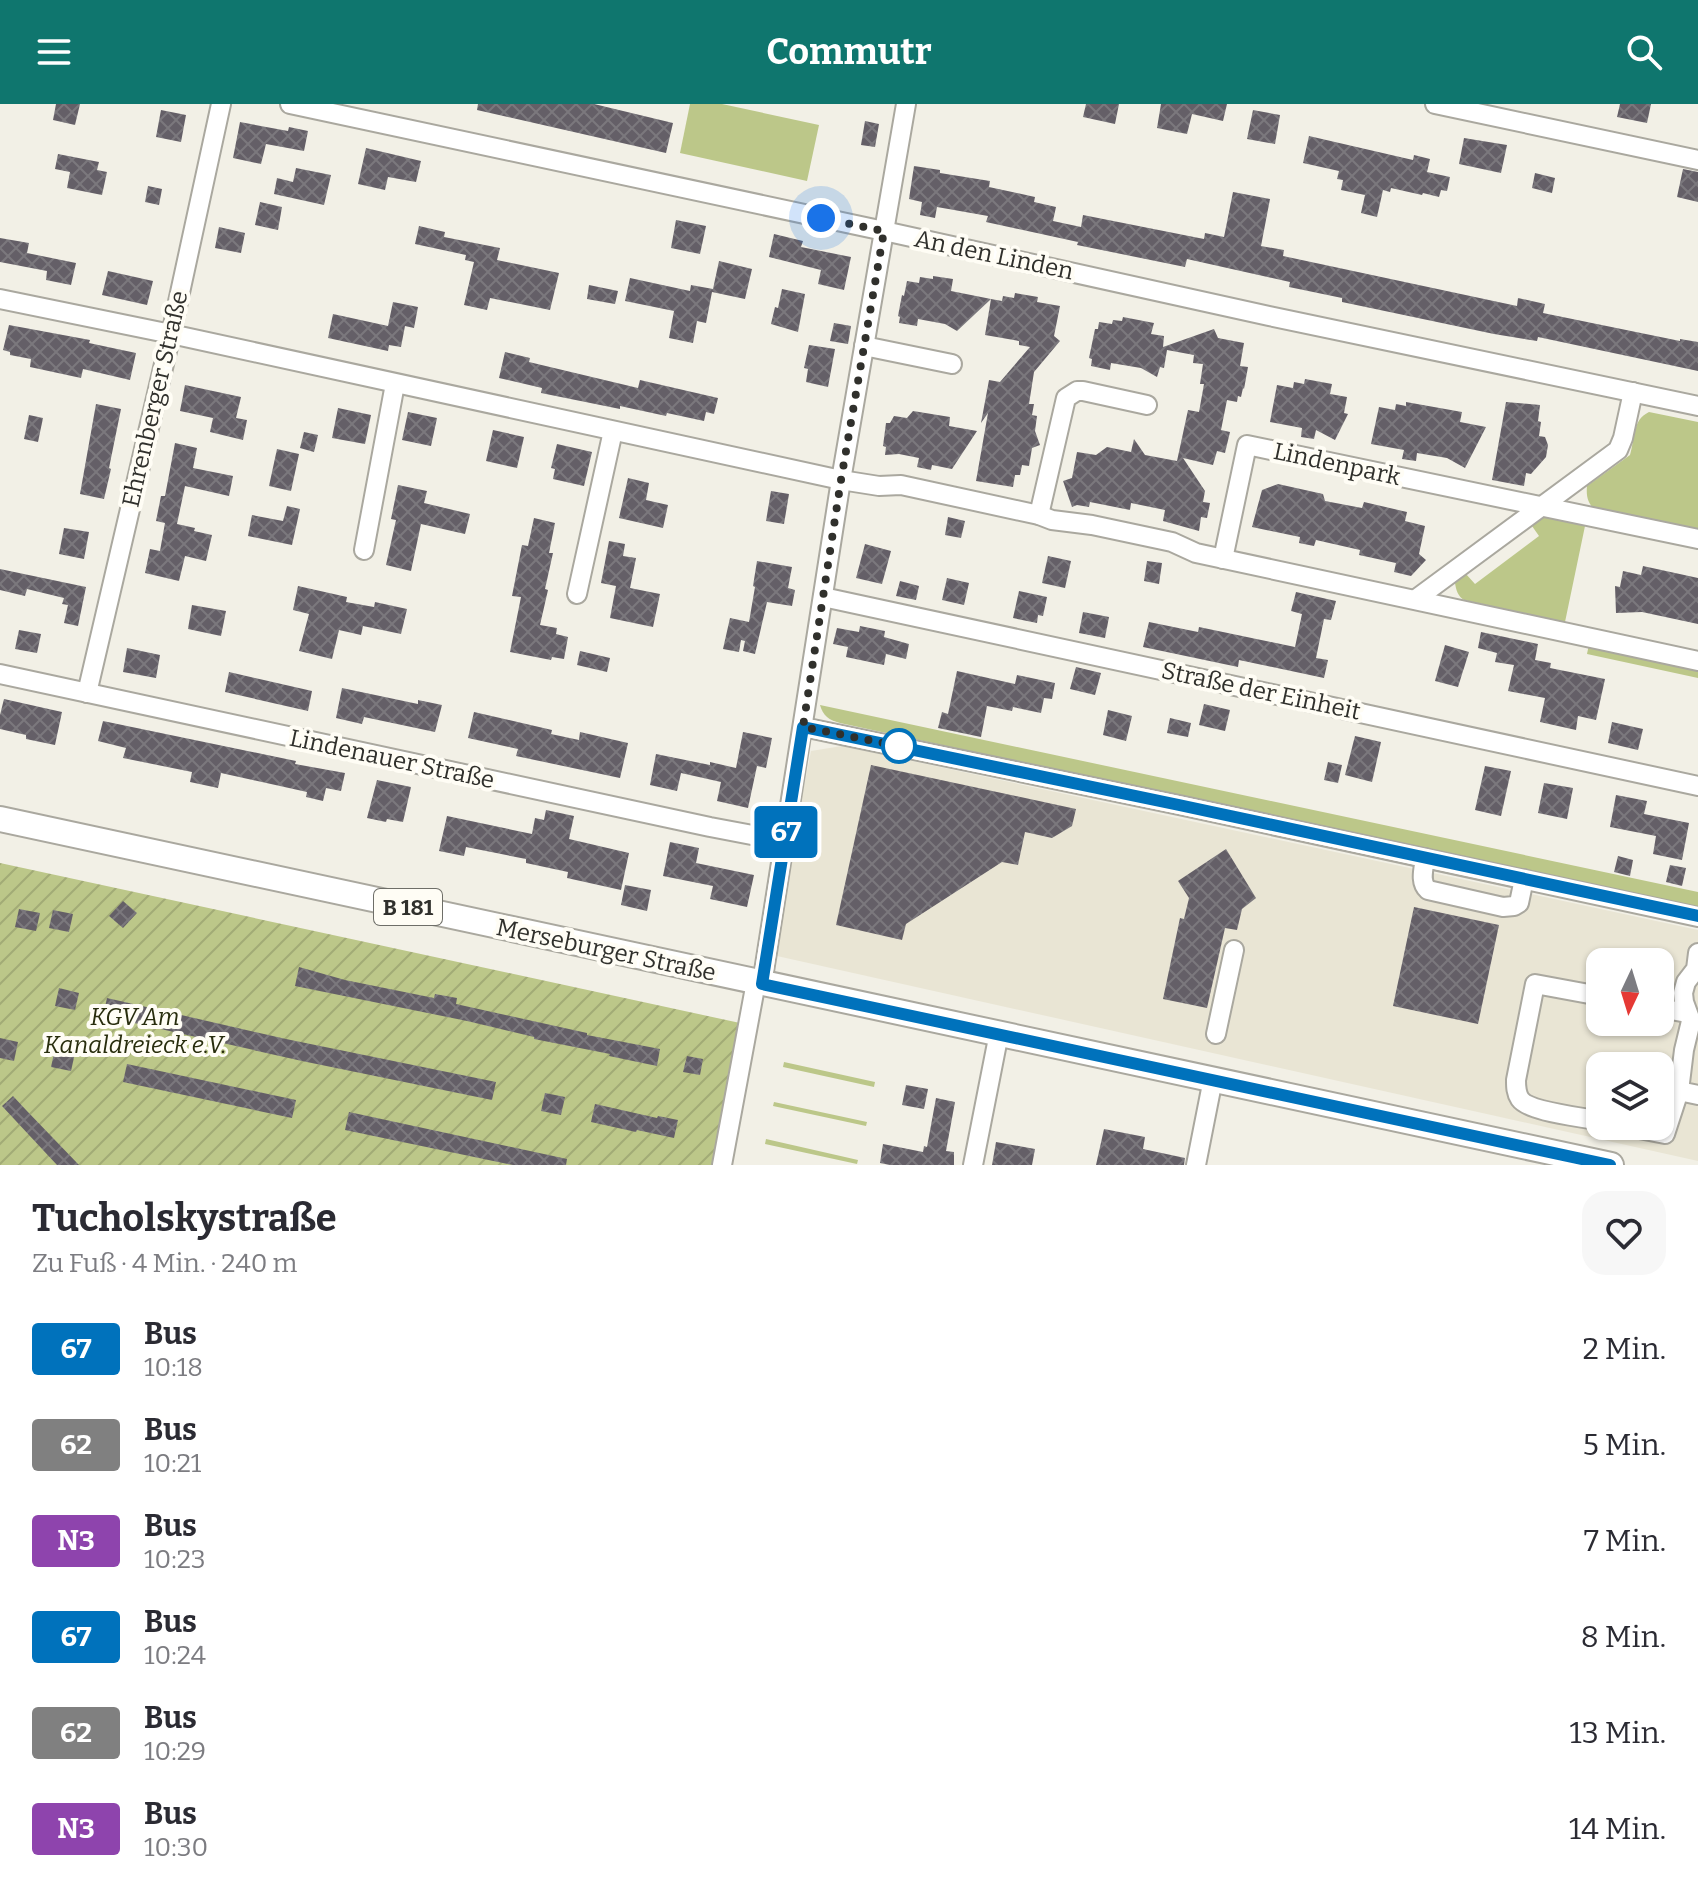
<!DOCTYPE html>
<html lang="de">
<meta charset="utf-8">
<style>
:root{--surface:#fff;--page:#f7f7f7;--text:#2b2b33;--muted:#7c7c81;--accent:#0f766e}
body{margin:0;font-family:Bitter,serif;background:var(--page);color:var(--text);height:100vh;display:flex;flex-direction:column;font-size:30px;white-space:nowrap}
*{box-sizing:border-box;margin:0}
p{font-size:26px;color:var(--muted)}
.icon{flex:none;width:44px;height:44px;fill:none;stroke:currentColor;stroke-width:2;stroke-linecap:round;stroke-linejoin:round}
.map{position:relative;height:1061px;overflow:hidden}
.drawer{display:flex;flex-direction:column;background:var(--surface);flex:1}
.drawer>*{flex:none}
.badge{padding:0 16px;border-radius:6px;font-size:28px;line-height:52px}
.needle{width:52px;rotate:184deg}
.buttons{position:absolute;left:1586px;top:844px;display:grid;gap:16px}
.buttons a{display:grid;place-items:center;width:88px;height:88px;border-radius:16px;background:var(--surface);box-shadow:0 2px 6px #0004;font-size:40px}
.you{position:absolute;width:40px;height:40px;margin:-20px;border:6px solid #fff;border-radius:50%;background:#1a73e8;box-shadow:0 0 0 12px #1a73e833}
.map>.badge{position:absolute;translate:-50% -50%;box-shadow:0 0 0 4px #fff}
.round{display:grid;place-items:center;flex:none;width:84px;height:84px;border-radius:24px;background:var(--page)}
.headline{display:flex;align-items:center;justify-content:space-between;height:136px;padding:0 32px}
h1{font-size:38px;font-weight:700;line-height:60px}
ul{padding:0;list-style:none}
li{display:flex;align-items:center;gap:24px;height:96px;padding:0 32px}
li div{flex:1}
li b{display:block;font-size:30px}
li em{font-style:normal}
li .badge{min-width:88px;font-weight:700;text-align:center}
header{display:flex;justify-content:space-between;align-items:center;height:104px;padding:0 32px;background:var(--accent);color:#fff;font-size:36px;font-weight:700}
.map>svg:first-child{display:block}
.built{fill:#e9e5d4;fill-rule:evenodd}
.green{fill:#bcc789}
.garden{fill:url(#garden-furrows)}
.building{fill:url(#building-cross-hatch)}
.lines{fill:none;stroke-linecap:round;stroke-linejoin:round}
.minor-casing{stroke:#aaa89f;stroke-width:22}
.major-casing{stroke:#aaa89f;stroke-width:28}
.minor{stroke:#fff;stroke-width:18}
.major{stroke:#fff;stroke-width:24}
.line-casing{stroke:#fff;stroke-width:18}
.line{stroke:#0072bc;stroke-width:12}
.walk{stroke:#30302c;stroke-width:8;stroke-dasharray:0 14.4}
.stop-dot{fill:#fff;stroke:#0072bc;stroke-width:4}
.labels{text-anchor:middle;stroke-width:8;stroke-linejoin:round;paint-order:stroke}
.shield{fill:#fffdf5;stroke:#6e6e68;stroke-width:2}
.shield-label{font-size:22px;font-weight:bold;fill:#30302c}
.street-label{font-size:24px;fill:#30302c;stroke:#fffdf5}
.park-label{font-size:24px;font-style:italic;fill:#282d0d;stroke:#fffdf5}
</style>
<header><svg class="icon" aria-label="menu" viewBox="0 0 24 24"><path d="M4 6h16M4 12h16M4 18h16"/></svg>Commutr<svg class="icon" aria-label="search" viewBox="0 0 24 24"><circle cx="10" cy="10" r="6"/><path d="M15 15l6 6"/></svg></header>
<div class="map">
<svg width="1698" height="1061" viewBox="0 0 1698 1061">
<defs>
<pattern id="garden-furrows" width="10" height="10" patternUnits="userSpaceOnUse" patternTransform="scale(2)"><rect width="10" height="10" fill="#bcc789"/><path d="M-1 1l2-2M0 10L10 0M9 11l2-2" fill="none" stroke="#a2ab76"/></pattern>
<pattern id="building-cross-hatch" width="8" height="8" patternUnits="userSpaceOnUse" patternTransform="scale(2)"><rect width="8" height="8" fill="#645f67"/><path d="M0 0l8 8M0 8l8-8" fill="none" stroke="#7b787d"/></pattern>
</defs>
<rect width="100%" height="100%" fill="#f2f0e6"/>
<path class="built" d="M842,642L1698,826V1057L777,852L794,733L811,647ZM1600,858H1660V918H1600ZM1600,962H1660V1022H1600Z"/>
<g class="green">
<polygon points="690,0 722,0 819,21 807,77 680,49"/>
<path d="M1649,308L1698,318V426L1598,409C1588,400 1586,394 1587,382L1630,351C1635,335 1632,316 1649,308Z"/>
<path d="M1547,413L1585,422L1565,518L1464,496C1458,492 1456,486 1455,479L1466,470L1475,480L1539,432L1532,422L1539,415Z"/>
<polygon points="1589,540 1698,562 1698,574 1587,550"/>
<path d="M820,601L1698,788V804L840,619C829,616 823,612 820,601Z"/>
<polygon points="784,958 875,978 874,983 783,963"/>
<polygon points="774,998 867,1018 866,1022 773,1002"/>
<polygon points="766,1035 858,1056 857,1060 765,1040"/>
</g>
<polygon class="garden" points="0,759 740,919 712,1061 0,1061"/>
<g class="building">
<polygon points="56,0 80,0 75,21 53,16"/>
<polygon points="478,0 594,0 673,19 666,49 477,6"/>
<polygon points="1086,0 1119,0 1115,20 1083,13"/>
<polygon points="1161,0 1227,0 1223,17 1192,10 1187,30 1157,24"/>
<polygon points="1620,0 1651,0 1647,19 1617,13"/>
<polygon points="161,6 186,11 181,38 156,33"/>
<polygon points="1253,6 1280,11 1275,40 1247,35"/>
<polygon points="865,17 879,20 875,43 861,41"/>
<polygon points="240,18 288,27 289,23 308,27 304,47 266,40 261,60 233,54"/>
<polygon points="1309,32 1413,56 1414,51 1430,55 1427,68 1450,73 1447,87 1441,86 1439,93 1423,89 1422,91 1391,84 1390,88 1383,86 1377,113 1361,109 1365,91 1341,86 1343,76 1337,75 1339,67 1303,59"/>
<polygon points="1464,34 1507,41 1501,69 1459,60"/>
<polygon points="366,44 421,57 416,78 388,73 385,86 358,80"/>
<polygon points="58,50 99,58 97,66 107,68 102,91 67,84 70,68 55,65"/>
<polygon points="914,62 940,66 940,69 990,77 989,83 1035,93 1034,98 1056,103 1053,117 1081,123 1083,111 1204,135 1205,129 1224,133 1233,88 1270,95 1261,142 1284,146 1283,152 1517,202 1518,194 1545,200 1543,209 1680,237 1680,235 1698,238 1698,267 1538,233 1537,237 1494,230 1342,198 1342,194 1289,183 1290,178 1187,155 1185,163 1077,141 1078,138 986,118 988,112 937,103 935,114 920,111 922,98 909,95"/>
<polygon points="296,64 331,71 324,101 274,90 277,74 293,78"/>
<polygon points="1683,65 1698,68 1698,98 1677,93"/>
<polygon points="1535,69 1555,74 1552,89 1532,84"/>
<polygon points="148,82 162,85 159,101 145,98"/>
<polygon points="260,98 282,103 278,126 255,121"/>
<polygon points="676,116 706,122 700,150 671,144"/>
<polygon points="419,122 445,128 444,133 500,144 497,156 559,169 550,206 490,194 487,206 464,201 474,158 465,156 466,151 415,140"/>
<polygon points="219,123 245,129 241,149 215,144"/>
<polygon points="774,130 803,137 801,143 851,153 844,186 818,180 821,166 769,153"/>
<polygon points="0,134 29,139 27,149 76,159 71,181 46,176 47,167 0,158"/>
<polygon points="719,157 752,165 745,195 712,188 706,219 697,217 693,239 669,234 674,207 625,197 630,174 690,187 691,181 713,185"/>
<polygon points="108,167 153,177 147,201 102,191"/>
<polygon points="933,172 953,175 951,187 991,195 957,227 945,220 918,215 917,222 899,219 900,213 898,212 902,191 904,192 907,177 919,179 920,173 933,175"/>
<polygon points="589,181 618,187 615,200 587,195"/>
<polygon points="782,185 805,190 798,228 771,220 775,203 778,204"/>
<polygon points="1015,189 1038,193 1037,198 1060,202 1054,232 1060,237 1034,268 1029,300 1034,300 1032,311 1037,312 1035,327 1040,341 1032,344 1029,362 1022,361 1020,371 1015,371 1013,383 976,377 988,309 981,319 989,276 1000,278 1030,243 1019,241 1019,237 985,231 991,195 1002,197 1003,192 1014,194"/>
<polygon points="393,198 418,203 414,224 405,222 401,243 389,241 388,247 328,234 333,210 388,222"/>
<polygon points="1123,213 1154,219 1151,230 1164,232 1163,243 1214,225 1218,234 1244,239 1240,262 1248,263 1244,285 1243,284 1241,293 1238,292 1237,298 1227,296 1221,326 1230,328 1225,349 1217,347 1213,361 1183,354 1205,387 1203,398 1210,399 1207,414 1201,413 1199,427 1163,417 1165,406 1131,399 1130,406 1090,398 1089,403 1077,401 1072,403 1063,377 1072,374 1077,348 1096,351 1107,343 1131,348 1134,335 1145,351 1177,357 1188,306 1199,308 1204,280 1200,280 1203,260 1193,259 1194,251 1167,246 1164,264 1160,263 1157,273 1141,264 1111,259 1110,266 1091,262 1092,255 1089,254 1095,225 1098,225 1099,218 1112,220 1113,216 1122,217"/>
<polygon points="834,219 851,222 848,240 830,237"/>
<polygon points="9,221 90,236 89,239 136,249 130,276 83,265 81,274 30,263 31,255 10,251 10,248 3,246"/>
<polygon points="809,241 835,245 828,283 806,278 808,265 804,264"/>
<polygon points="505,248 530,254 529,258 638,284 640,276 718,294 714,310 706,308 704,317 667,309 666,312 620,302 620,305 541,289 542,284 499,274"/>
<polygon points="1305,275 1332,280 1330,290 1347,293 1344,309 1348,310 1335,336 1316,326 1314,335 1301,333 1302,324 1270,318 1277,281 1293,284 1294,278 1304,280"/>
<polygon points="185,281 241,293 236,314 247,316 243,336 210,328 213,314 180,307"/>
<polygon points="1406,298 1462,308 1460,318 1486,323 1465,364 1447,354 1417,349 1416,357 1402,355 1404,346 1371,340 1379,303 1395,306 1396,300 1406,302"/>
<polygon points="1506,298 1540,301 1538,317 1541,318 1539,332 1545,333 1548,341 1546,353 1531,370 1526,369 1524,382 1492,376"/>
<polygon points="96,300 121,305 109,364 111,365 104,395 80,390"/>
<polygon points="338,304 371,311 365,340 332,334"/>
<polygon points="913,307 950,313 949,322 977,327 952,365 932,361 931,366 917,363 919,354 899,350 885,351 886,343 883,342 886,319 890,319 894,312 907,314"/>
<polygon points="408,308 437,314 431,342 402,336"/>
<polygon points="29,311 43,314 38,338 24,335"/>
<polygon points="493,326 524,333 517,364 486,357"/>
<polygon points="304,328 318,331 314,348 300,344"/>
<polygon points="175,339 197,344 193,364 233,372 229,392 185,382 177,420 195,424 194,427 212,431 206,457 185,452 179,477 145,469 150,445 160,447 165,419 156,417 161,392 165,392"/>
<polygon points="557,340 592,348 584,382 553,375 555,365 551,364"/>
<polygon points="277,345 299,350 291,387 269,382"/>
<polygon points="628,374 649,379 646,396 668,401 663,424 619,414"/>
<polygon points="1278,380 1323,390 1325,397 1362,404 1364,398 1407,408 1405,417 1425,422 1419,450 1426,456 1411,472 1394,468 1396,459 1359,451 1360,446 1316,436 1314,442 1299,439 1300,433 1252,423 1262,386"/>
<polygon points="398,381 427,387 424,399 470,410 465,430 421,420 411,467 386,461 396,416 391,415"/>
<polygon points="771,387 789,390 784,420 766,417"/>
<polygon points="287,402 300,405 292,441 248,432 252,411 283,417"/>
<polygon points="948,413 965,417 961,434 945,431"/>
<polygon points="534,414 555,419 549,449 553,449 545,485 548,486 540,521 557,524 556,530 568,533 564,555 552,553 551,556 510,548 521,493 512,492 522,441 528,442"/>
<polygon points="64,424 89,428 84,455 59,450"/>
<polygon points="609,437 625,440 623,452 636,454 630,484 660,490 653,523 610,514 616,482 601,479"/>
<polygon points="865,440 891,447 882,480 856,474"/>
<polygon points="1048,452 1071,457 1065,484 1042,479"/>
<polygon points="757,457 792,463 788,484 795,486 792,502 767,498 755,550 743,547 745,537 741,536 739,548 723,545 730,514 749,518 755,483 753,482"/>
<polygon points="1147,457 1162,459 1159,480 1144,477"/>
<polygon points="1643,462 1698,474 1698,520 1642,508 1616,509 1615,482 1620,483 1623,467 1641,471"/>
<polygon points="0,465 86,483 78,522 64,519 68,501 62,500 64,494 27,485 25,492 0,486"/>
<polygon points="947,474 969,479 964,501 942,496"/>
<polygon points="900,477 919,482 916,496 896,492"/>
<polygon points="298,482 347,493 346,498 374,503 375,498 407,505 401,530 363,522 361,531 339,526 332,555 299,547 309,510 293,506"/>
<polygon points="1019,487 1047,493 1043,512 1038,511 1037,519 1013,514"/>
<polygon points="1296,488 1336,497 1331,516 1324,515 1316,554 1328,556 1324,574 1239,556 1238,563 1143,543 1149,518 1198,528 1199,523 1295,543 1302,510 1291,507"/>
<polygon points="192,501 226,507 221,532 188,525"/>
<polygon points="1083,508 1109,513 1105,534 1079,529"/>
<polygon points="860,522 885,527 884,533 909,540 906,555 886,550 884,561 846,553 848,543 833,540 837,524 859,528"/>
<polygon points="19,526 41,530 37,549 15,545"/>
<polygon points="1481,528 1538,540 1535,556 1551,559 1550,564 1605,575 1596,616 1578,612 1576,626 1540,618 1545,594 1508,587 1514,561 1495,558 1497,549 1478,544"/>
<polygon points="1445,541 1469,548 1458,583 1435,577"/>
<polygon points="127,544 160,551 156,574 123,568"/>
<polygon points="580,547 610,554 607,568 577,561"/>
<polygon points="1076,563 1101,569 1095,591 1070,585"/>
<polygon points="957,567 1015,580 1017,571 1055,579 1052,595 1044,594 1041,609 1013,603 1012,607 987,602 981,633 938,624 942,608 948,610"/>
<polygon points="229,568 312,587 308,607 225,588"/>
<polygon points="342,584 418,600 418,596 442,601 435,628 364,613 362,620 336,614"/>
<polygon points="4,595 62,608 55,641 26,635 26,631 0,625 0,611"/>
<polygon points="1204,600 1230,606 1225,627 1199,621"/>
<polygon points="1108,606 1132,612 1126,637 1103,631"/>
<polygon points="474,608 552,626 551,630 579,636 580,628 628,639 620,674 516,652 518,645 468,634"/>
<polygon points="1170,614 1191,619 1188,633 1167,629"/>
<polygon points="103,617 296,657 295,660 345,669 341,687 326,684 323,697 306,693 307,688 221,669 218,684 190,678 192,668 123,654 126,644 98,637"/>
<polygon points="1612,618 1643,625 1638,646 1608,639"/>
<polygon points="743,628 772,634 766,664 757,662 748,704 717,697 721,678 681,669 677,687 650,681 656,650 710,661 710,658 736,664"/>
<polygon points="1355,632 1381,638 1372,678 1345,671"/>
<polygon points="1328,658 1342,661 1338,679 1324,676"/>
<polygon points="871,661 1076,705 1072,722 1052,734 1025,728 1018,761 1002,758 906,820 902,836 836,821"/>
<polygon points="1485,662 1511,667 1501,712 1475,706"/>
<polygon points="377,676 411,683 403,718 387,715 386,718 367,714"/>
<polygon points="1544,679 1573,684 1567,715 1538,709"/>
<polygon points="1616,691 1647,697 1644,710 1689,719 1682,756 1653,750 1656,732 1610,723"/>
<polygon points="546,706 574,712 569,735 629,749 621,786 567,774 568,768 526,759 526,755 466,743 464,752 439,747 447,712 532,730 535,714 544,716"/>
<polygon points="670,738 699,744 696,759 754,771 747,803 710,795 713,782 663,772"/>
<polygon points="1226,745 1256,794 1242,805 1237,826 1225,824 1207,904 1163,895 1180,814 1184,815 1189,794 1178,777"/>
<polygon points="1618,752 1633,756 1630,772 1614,768"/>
<polygon points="1670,761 1686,764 1682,782 1666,778"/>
<polygon points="625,781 651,786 647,807 621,801"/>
<polygon points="123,797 137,809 123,824 109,812"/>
<polygon points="1414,803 1499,821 1478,920 1393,902"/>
<polygon points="19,805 40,809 36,827 15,823"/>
<polygon points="53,806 73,810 69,828 49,824"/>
<polygon points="299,863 345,876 434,894 435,890 457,894 456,900 587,929 587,931 660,945 657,962 609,952 610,950 534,935 534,933 467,917 295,882"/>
<polygon points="59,884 79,889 75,906 55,902"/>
<polygon points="107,894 286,935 496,978 492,996 302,957 103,912"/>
<polygon points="0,934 18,938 14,957 0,954"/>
<polygon points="55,945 75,949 71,967 51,963"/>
<polygon points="687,952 703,955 700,971 683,968"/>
<polygon points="127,960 296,996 292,1014 123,978"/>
<polygon points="906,981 928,985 924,1005 902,1001"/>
<polygon points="545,989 565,993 561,1011 541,1007"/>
<polygon points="13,992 26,1006 79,1061 57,1061 29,1031 2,1002"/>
<polygon points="936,994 955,998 946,1047 954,1048 954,1061 890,1061 880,1059 883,1040 923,1048 924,1042 927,1043"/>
<polygon points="595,1000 657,1014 658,1012 678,1016 674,1034 637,1026 636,1028 591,1018"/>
<polygon points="349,1008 567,1055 566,1061 513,1061 345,1026"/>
<polygon points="1104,1025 1145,1033 1143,1045 1185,1054 1184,1061 1096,1061"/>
<polygon points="996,1038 1035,1045 1032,1061 992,1061"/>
</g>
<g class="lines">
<defs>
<g id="minor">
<polyline points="290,0 884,127 1269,212 1698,302"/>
<polyline points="1435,0 1698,56"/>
<polyline points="0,195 171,230 841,376 879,382 901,381 1039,411 1052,416 1092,421 1172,438 1196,449 1698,557"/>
<polyline points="864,242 952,260"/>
<polyline points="1039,411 1066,294 1077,287 1083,287 1147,301"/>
<polyline points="364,446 395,280"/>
<polyline points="1223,455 1247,341 1698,435"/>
<polyline points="577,490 613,327"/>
<polyline points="823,493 1698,682"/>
<polyline points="1416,495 1618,346 1623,334 1633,288"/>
<polyline points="0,570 710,723 784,737"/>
<polyline points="87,589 171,230 221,0"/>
<polyline points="803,623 1179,701 1698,813"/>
<path d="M1425,754C1424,764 1419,778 1428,786L1503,803L1514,802L1519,799L1524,775"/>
<polyline points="1698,849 1696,865 1686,878 1683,889 1684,898 1691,917 1684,946 1679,987 1698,991"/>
<polyline points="762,880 841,376 906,0"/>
<path d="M1600,892L1535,880L1516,976C1516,983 1516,989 1520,995C1529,1008 1583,1013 1600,1017"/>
<polyline points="1660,904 1687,909"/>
<polyline points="1216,930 1234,846"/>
<polyline points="1624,1022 1665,1030 1679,987"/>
<polyline points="722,1061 756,878"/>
<polyline points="973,1061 999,929"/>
<polyline points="1196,1061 1213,975"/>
</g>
<polyline id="major" points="0,715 1611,1061"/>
</defs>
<use href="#minor" class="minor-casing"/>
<use href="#major" class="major-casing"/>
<use href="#minor" class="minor"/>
<use href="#major" class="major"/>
</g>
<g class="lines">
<defs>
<polyline id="line" points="1610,1061 762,880 803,623 1179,701 1698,812"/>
</defs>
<use href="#line" class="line-casing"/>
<use href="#line" class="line"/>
<polyline class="walk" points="821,114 884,127 841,376 803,623 899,642"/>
</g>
<circle class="stop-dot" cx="899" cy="642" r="16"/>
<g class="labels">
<rect class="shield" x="374" y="785" width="68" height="36" rx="6"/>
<g class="shield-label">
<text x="408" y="811">B 181</text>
</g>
<g class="street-label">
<text transform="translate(994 151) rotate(12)" y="8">An den Linden</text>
<text transform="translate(155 295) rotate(-77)" y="8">Ehrenberger Straße</text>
<text transform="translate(1337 360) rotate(12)" y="8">Lindenpark</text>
<text transform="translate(1261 587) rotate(12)" y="8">Straße der Einheit</text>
<text transform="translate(392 655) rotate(12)" y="8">Lindenauer Straße</text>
<text transform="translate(606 846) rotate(12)" y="8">Merseburger Straße</text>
</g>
<g class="park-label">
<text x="135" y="921">KGV Am<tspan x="135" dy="28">Kanaldreieck e.V.</tspan></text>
</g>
</g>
</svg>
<div class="buttons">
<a><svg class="needle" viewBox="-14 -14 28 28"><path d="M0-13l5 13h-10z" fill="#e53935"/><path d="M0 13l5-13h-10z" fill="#7c7c81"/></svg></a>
<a><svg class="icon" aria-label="layers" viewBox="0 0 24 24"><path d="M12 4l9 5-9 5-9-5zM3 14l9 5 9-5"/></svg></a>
</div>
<div class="you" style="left:821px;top:114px"></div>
<b class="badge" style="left:786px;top:728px;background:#0072bc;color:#fff">67</b>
</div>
<section class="drawer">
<div class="headline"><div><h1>Tucholskystraße</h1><p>Zu Fuß · 4 Min. · 240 m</p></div><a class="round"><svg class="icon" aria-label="heart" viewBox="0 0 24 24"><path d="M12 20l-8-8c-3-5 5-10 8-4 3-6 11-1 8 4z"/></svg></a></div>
<ul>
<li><span class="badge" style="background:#0072bc;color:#fff">67</span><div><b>Bus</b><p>10:18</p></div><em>2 Min.</em></li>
<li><span class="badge" style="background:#808080;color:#fff">62</span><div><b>Bus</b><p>10:21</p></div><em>5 Min.</em></li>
<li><span class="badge" style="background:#8e44ad;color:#fff">N3</span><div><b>Bus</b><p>10:23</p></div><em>7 Min.</em></li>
<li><span class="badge" style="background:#0072bc;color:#fff">67</span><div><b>Bus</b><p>10:24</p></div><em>8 Min.</em></li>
<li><span class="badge" style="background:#808080;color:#fff">62</span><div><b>Bus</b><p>10:29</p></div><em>13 Min.</em></li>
<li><span class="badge" style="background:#8e44ad;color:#fff">N3</span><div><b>Bus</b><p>10:30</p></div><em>14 Min.</em></li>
</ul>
</section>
